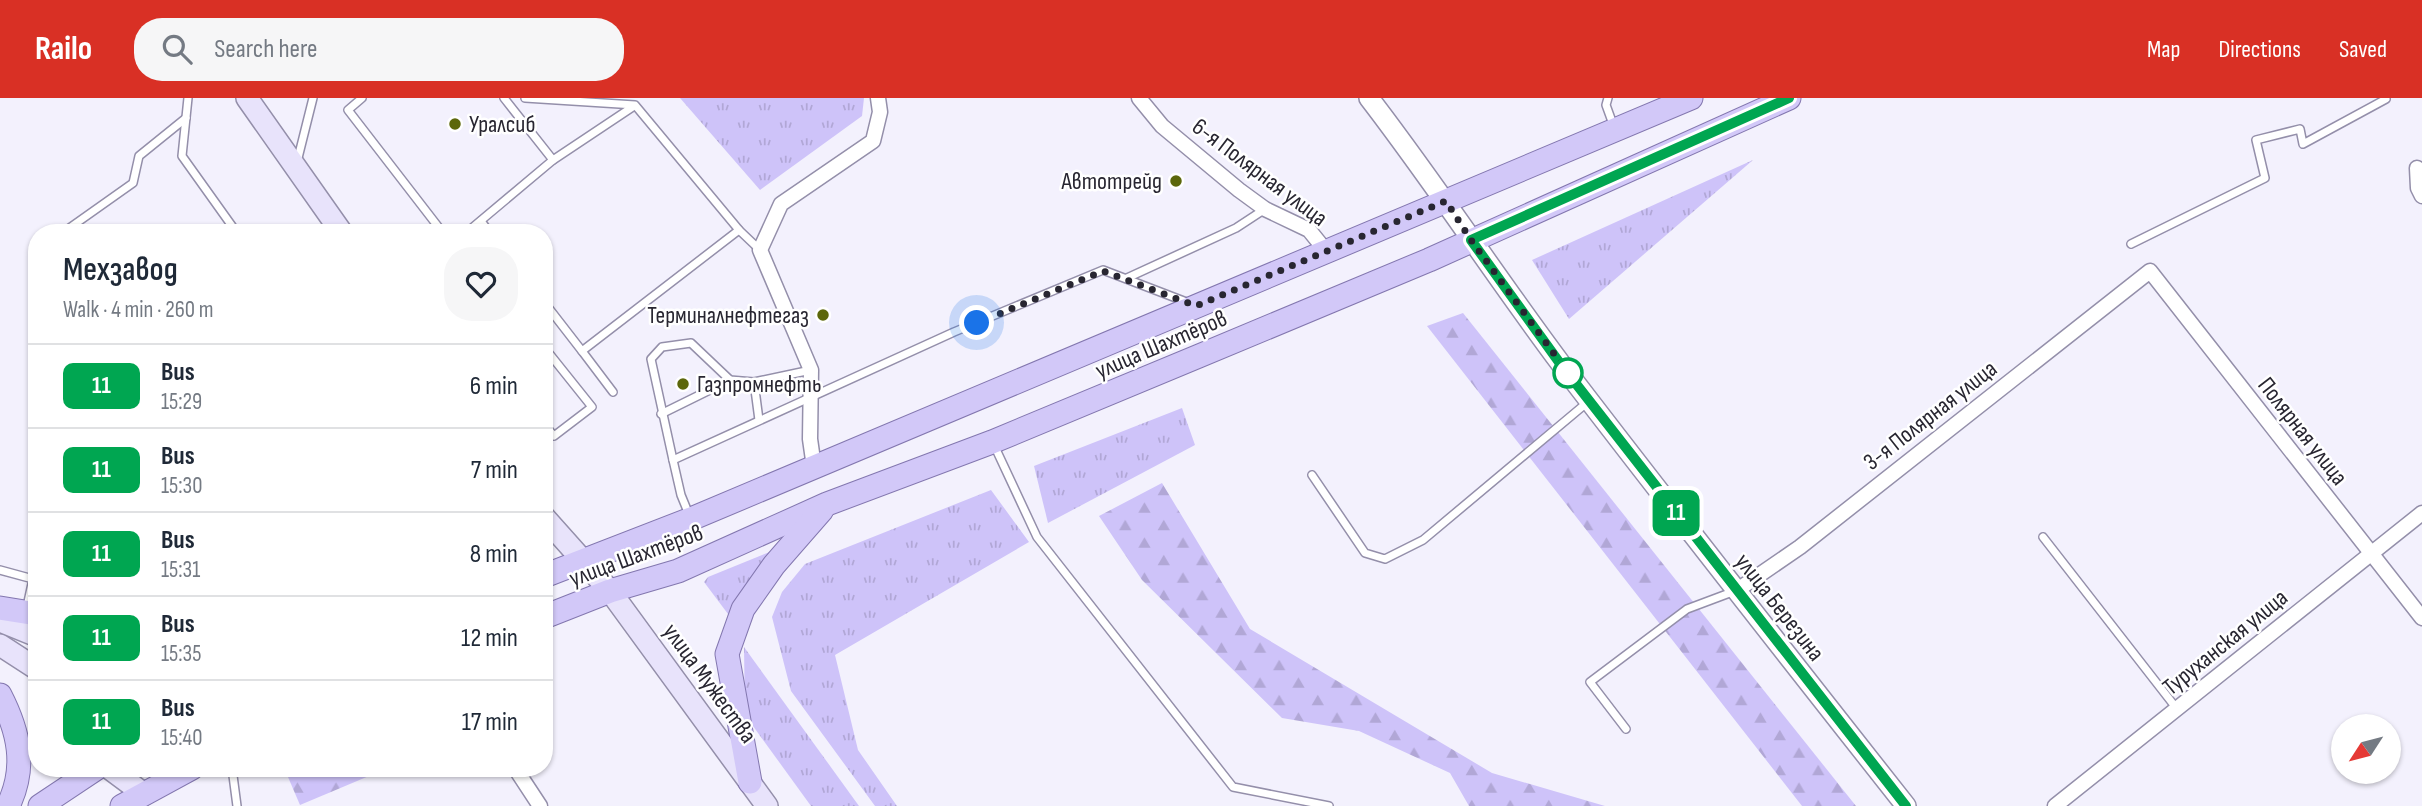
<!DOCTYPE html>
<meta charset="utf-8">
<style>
:root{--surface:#fff;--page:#f6f6f7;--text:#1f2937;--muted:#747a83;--line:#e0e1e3;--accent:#d93025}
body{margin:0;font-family:"Sofia Sans Condensed",sans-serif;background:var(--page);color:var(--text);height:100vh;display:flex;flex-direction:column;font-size:26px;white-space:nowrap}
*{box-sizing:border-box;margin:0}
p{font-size:23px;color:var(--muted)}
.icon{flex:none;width:38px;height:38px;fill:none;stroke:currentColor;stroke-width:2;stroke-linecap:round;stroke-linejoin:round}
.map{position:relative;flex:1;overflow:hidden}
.sheet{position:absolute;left:28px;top:126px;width:525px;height:553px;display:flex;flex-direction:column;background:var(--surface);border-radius:28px;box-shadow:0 2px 5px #0004}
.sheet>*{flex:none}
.badge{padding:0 14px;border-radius:10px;font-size:24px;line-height:46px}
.needle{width:46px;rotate:234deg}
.buttons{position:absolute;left:2331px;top:616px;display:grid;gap:14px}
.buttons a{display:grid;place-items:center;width:70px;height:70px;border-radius:50%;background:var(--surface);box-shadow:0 2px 5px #0004;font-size:35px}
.you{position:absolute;width:35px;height:35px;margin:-18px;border:5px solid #fff;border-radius:50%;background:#1a73e8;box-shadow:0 0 0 10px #1a73e833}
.map>.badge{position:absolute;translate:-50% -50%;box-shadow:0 0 0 4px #fff}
.round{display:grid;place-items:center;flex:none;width:74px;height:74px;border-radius:28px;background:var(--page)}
.summary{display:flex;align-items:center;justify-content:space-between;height:119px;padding:0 35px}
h1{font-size:33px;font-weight:600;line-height:52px}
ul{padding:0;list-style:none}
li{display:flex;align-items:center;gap:21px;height:84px;padding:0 35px;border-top:2px solid var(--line)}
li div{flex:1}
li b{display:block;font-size:26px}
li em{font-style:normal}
li .badge{min-width:77px;font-weight:700;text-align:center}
header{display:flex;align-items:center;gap:42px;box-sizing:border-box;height:98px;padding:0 35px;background:var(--accent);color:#fff}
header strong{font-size:33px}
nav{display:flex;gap:38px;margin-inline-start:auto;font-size:24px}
.search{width:490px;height:63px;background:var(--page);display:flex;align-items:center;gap:18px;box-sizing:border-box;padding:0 24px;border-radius:28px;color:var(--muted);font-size:26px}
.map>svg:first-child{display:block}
.grass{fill:url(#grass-tufts)}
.forest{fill:url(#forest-firs)}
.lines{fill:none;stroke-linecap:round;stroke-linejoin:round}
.service-casing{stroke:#948faa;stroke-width:10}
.minor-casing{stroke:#948faa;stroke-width:17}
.tertiary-casing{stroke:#948faa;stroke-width:22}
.secondary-casing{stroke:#948faa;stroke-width:24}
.primary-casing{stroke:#8377af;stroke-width:25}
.service{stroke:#fff;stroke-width:7}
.minor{stroke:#fff;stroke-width:14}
.tertiary{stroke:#fff;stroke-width:19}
.secondary{stroke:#e8e3fb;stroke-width:21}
.primary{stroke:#d2c8f8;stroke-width:23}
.line-casing{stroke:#fff;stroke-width:16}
.line{stroke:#00a651;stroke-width:10}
.walk{stroke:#282631;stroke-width:7;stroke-dasharray:0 12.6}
.poi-dot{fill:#5c670b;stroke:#fff;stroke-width:2.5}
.stop-dot{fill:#fff;stroke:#00a651;stroke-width:3.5}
.labels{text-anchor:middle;stroke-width:5;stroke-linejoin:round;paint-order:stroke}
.poi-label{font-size:24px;fill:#282631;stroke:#fff;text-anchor:start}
.street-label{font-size:24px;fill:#282631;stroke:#fff}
</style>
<header>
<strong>Railo</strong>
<div class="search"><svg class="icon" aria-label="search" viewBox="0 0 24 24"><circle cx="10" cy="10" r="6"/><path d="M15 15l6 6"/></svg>Search here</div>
<nav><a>Map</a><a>Directions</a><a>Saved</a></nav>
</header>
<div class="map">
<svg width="2422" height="708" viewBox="0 0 2422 708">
<defs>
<pattern id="grass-tufts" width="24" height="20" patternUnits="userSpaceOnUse" patternTransform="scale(1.75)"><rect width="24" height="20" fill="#cec3f9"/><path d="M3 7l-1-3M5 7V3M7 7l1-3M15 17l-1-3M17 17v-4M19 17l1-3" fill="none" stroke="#b1a7d6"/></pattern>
<pattern id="forest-firs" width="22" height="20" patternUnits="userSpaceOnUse" patternTransform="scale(1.75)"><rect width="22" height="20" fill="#cec3f9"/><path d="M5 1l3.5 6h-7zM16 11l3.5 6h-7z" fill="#b1a7d6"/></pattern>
</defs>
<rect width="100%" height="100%" fill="#f3f1fd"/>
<g class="grass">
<polygon points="680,0 864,0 862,18 760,92"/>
<polygon points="1753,62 1569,221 1532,162"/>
<polygon points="1182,310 1195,347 1048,425 1034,368"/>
<polygon points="991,392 1029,444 835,557 858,652 897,708 875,708 791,593 772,519 782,494 805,466"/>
<polygon points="777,451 777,454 728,516 704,484 708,479"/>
<polygon points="744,549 859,708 811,708 745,617"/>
</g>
<g class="forest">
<polygon points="1463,215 1856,708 1802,708 1427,228"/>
<polygon points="1162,385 1250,531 1492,675 1605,708 1469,708 1450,675 1359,633 1282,620 1142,482 1099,418"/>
<polygon points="290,670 388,670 300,707 285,672"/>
</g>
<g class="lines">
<defs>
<g id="service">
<polyline points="188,0 182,58 237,135"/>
<polyline points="362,0 348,12 443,135"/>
<polyline points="525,0 635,7 739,132 582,253 544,204"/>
<polyline points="1608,0 1606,7 1614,29"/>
<polyline points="553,62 634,8"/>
<polyline points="297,64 313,0"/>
<polyline points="481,123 490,135"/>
<polyline points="739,132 760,152"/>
<polyline points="70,135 68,131 133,85 139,58 186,20"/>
<polyline points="466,135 553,62 504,0"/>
<polyline points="2131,146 2265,80 2256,42 2300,31 2303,46 2386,1"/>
<polyline points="1127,180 1236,130 1265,111"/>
<polyline points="544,249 592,309 554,338 544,326"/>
<polyline points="582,253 613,294"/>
<polyline points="754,284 811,272"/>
<polyline points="661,316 730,282"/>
<polyline points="994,347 1037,439 1233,689 1329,708"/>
<polyline points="673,362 651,261 662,249 691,245 730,282 754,284 759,322"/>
<polyline points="1312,377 1365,455 1385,461 1423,442 1589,303"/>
<polyline points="690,419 681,397 673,362 954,234 1103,172 1189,205"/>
<polyline points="2043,439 2177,611"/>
<polyline points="0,472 33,481 26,513"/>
<polyline points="36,481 33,481 37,465"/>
<polyline points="1626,631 1590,584 1687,511 1735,493"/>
<polyline points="232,670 237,708"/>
</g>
<g id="minor">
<polyline points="1139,0 1162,28 1239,92 1265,111 1309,132 1326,153"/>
<polyline points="2417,70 2418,90 2422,98"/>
<polyline points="814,369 810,341 811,272 760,152 781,106 873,43 880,14 878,0"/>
<polyline points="1736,493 1800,449 2150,173 2422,520"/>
<polyline points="515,670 540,708"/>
<polyline points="2055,708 2422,415"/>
</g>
<path id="tertiary" d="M1369,0C1436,87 1495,178 1561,266C1674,414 1790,561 1906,708"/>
<g id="secondary">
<polyline points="247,0 342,135"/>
<polyline points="544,419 610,493 767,708"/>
<polyline points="0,523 37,538"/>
<polyline points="0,547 37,571"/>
<polyline points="109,670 144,696"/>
</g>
<g id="primary">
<polyline points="544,478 691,421 1691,0"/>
<polyline points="0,510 37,516"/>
<polyline points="544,519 610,493 678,473 827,406 992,344 1199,258 1429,162 1789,0"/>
<path d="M0,597C19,634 27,669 8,708"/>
<polyline points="750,684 727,556 743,511 774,467 822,412"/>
<polyline points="40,708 97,670"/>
<polyline points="122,708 192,670"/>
</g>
</defs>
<use href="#service" class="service-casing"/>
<use href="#minor" class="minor-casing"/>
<use href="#tertiary" class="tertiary-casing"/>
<use href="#secondary" class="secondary-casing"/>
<use href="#primary" class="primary-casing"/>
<use href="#service" class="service"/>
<use href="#minor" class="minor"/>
<use href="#tertiary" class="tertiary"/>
<use href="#secondary" class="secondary"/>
<use href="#primary" class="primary"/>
</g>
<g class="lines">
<defs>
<polyline id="line" points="1789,0 1471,142 1559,264 1906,708"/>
</defs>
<use href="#line" class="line-casing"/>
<use href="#line" class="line"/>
<polyline class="walk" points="977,225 1103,173 1196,208 1446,103 1471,142 1574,283 1568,275"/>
</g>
<g class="poi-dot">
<circle cx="455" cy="26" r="7"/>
<circle cx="1176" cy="83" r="7"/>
<circle cx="823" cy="217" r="7"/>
<circle cx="683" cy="286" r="7"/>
</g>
<circle class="stop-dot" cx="1568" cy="275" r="14"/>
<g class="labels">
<g class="poi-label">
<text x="469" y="34">Уралсиб</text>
<text x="1162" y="91" text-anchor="end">Автотрейд</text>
<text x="809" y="225" text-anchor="end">Терминалнефтегаз</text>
<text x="697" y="294">Газпромнефть</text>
</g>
<g class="street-label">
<text transform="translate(1260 74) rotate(37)" y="8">6-я Полярная улица</text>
<text transform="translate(1161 246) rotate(-23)" y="8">улица Шахтёров</text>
<text transform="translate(1930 317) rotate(-38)" y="8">3-я Полярная улица</text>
<text transform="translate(2303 333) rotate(52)" y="8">Полярная улица</text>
<text transform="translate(636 457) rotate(-20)" y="8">улица Шахтёров</text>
<text transform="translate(1780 509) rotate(52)" y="8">улица Березина</text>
<text transform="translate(2225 544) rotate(-39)" y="8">Туруханская улица</text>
<text transform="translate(710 585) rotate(54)" y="8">улица Мужества</text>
</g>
</g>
</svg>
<div class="buttons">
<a><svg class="needle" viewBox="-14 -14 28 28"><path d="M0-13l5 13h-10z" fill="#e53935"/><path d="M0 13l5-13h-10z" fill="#747a83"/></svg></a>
</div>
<div class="you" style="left:977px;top:225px"></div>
<b class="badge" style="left:1676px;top:415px;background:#00a651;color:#fff">11</b>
<section class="sheet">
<div class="summary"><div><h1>Мехзавод</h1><p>Walk · 4 min · 260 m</p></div><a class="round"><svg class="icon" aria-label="heart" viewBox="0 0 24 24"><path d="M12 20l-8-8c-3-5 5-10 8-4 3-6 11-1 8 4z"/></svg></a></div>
<ul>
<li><span class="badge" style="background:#00a651;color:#fff">11</span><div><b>Bus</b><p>15:29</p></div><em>6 min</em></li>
<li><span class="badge" style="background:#00a651;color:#fff">11</span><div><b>Bus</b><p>15:30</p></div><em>7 min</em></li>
<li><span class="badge" style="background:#00a651;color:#fff">11</span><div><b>Bus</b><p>15:31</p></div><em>8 min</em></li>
<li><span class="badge" style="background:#00a651;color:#fff">11</span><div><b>Bus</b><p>15:35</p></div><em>12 min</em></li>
<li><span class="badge" style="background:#00a651;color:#fff">11</span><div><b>Bus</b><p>15:40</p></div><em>17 min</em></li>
</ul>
</section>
</div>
